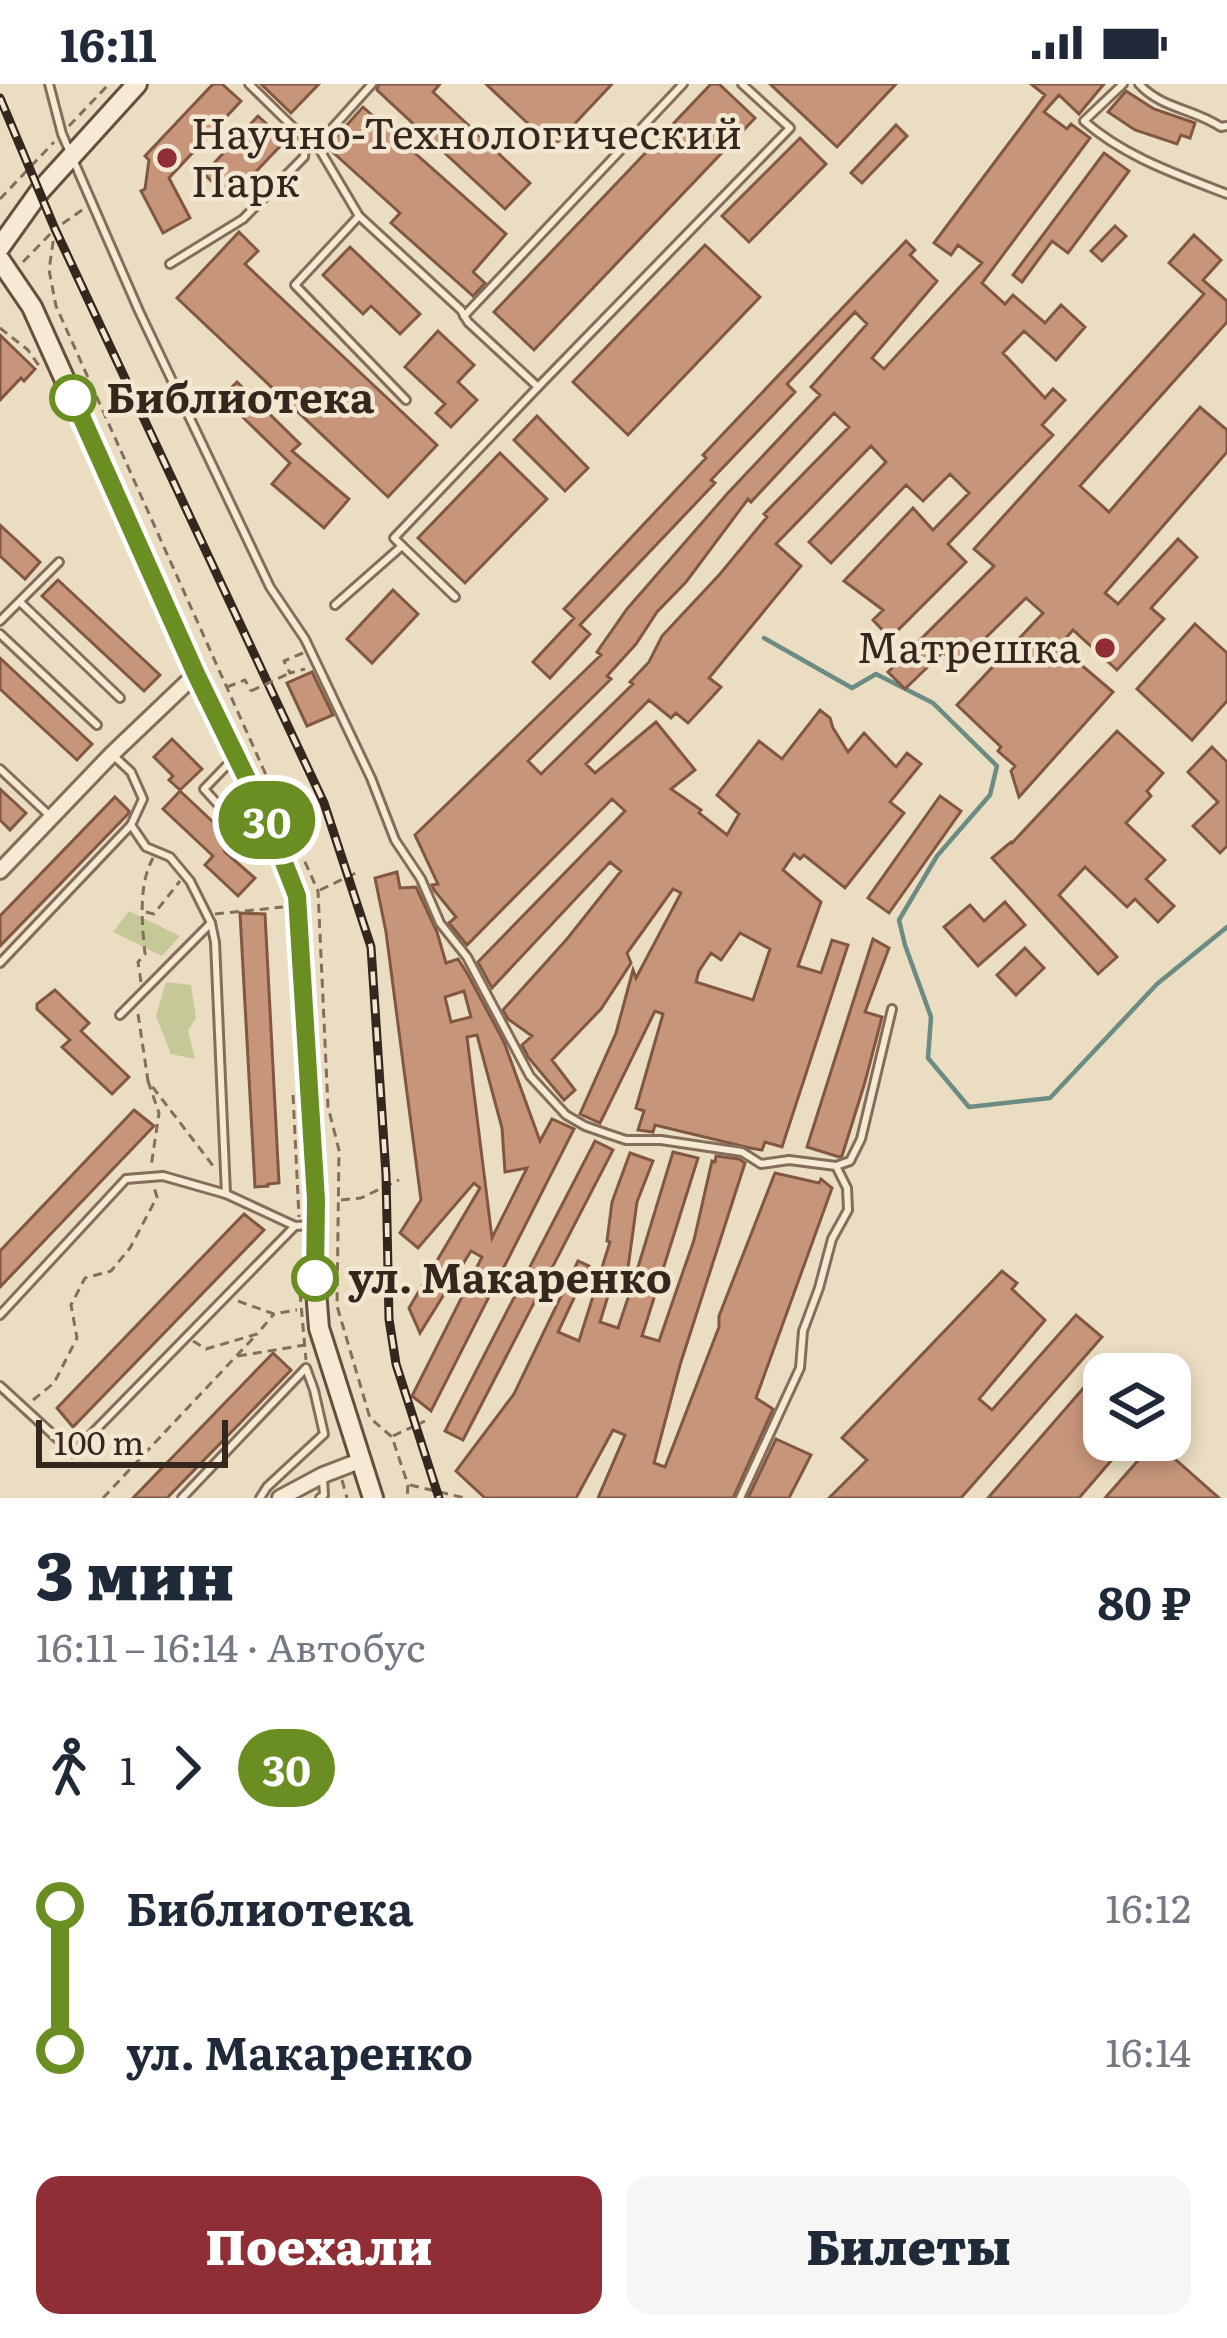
<!DOCTYPE html>
<html lang="ru">
<meta charset="utf-8">
<style>
:root{--surface:#fff;--page:#f6f6f7;--text:#1f2937;--muted:#747a83;--accent:#8f2e34}
body{margin:0;font-family:Literata,serif;background:var(--page);color:var(--text);height:100vh;display:flex;flex-direction:column;font-size:45px;white-space:nowrap}
*{box-sizing:border-box;margin:0}
p{font-size:39px;color:var(--muted)}
.icon{flex:none;width:66px;height:66px;fill:none;stroke:currentColor;stroke-width:2;stroke-linecap:round;stroke-linejoin:round}
.map{position:relative;height:1414px;overflow:hidden}
.sheet{display:flex;flex-direction:column;background:var(--surface);flex:1}
.sheet>*{flex:none}
.badge{padding:0 24px;border-radius:39px;font-size:42px;line-height:78px}
.controls{position:absolute;left:1083px;top:1269px;display:grid;gap:24px}
.controls a{display:grid;place-items:center;width:108px;height:108px;border-radius:24px;background:var(--surface);box-shadow:0 6px 18px #0003;font-size:60px}
.scale{position:absolute;left:36px;bottom:30px;width:192px;box-sizing:border-box;padding-left:12px;border:6px solid #34271e;border-top:0;font-size:33px;line-height:42px;white-space:nowrap;color:#34271e;-webkit-text-stroke:9px #f3e7d1;paint-order:stroke}
.map>.badge{position:absolute;translate:-50% -50%;box-shadow:0 0 0 6px #fff}
.legs{display:flex;align-items:center;gap:18px;height:132px;padding:0 36px;font-size:39px}
.legs p{margin-inline-start:auto}
.overview{display:flex;align-items:center;justify-content:space-between;height:204px;padding:0 36px}
h1{font-size:66px;font-weight:800;line-height:90px}
.primary-button{display:flex;gap:24px;margin-top:auto;padding:24px 36px}
.primary-button a{flex:1;height:138px;border-radius:24px;background:var(--accent);color:#fff;font-size:48px;font-weight:800;line-height:138px;text-align:center}
.primary-button a+a{background:var(--page);color:var(--text)}
ul{padding:0 36px;list-style:none}
li{display:flex;align-items:center;gap:42px;height:144px;font-size:45px}
li i{display:grid;place-items:center;width:18px;height:100%;margin:0 15px;background:currentColor}
li i::after{content:'';width:30px;height:30px;margin:-15px;border:9px solid;border-radius:50%;background:var(--surface)}
li p{margin-inline-start:auto}
li:first-child i{background:linear-gradient(#0000 50%,currentColor 0)}
li:last-child i{background:linear-gradient(currentColor 50%,#0000 0)}
.status{display:flex;justify-content:space-between;align-items:center;height:84px;padding:0 60px;background:var(--surface);direction:ltr}
.status svg{height:33px;fill:currentColor}
.map>svg:first-child{display:block}
.green{fill:#c5c897}
.lines{fill:none;stroke-linecap:round;stroke-linejoin:round}
.stream{stroke:#6c8b82;stroke-width:4.5}
.building{fill:#c7967a;stroke:#815742;stroke-width:3;fill-rule:evenodd}
.service-casing{stroke:#846e5a;stroke-width:12}
.minor-casing{stroke:#846e5a;stroke-width:20}
.secondary-casing{stroke:#654f3e;stroke-width:24}
.path{stroke:#846e5a;stroke-width:3;stroke-dasharray:9 6;stroke-linecap:butt}
.service{stroke:#f6ead5;stroke-width:6}
.minor{stroke:#f6ead5;stroke-width:14}
.secondary{stroke:#f6ead5;stroke-width:18}
.rail-casing{stroke:#34271e;stroke-width:9}
.rail{stroke:#f3e7d1;stroke-width:4.5;stroke-dasharray:14;stroke-linecap:butt}
.path-bridge{stroke:#846e5a;stroke-width:3;stroke-dasharray:9 6;stroke-linecap:butt}
.line-1-casing{stroke:#fff;stroke-width:27}
.line-1{stroke:#6b8e23;stroke-width:18}
.poi-dot{fill:#8f2e34;stroke:#f3e7d1;stroke-width:4.5}
.stop-1-dot{fill:#fff;stroke:#6b8e23;stroke-width:6}
.labels{text-anchor:middle;stroke-width:9;stroke-linejoin:round;paint-order:stroke}
.poi-label{font-size:42px;fill:#34271e;stroke:#f3e7d1;text-anchor:start}
.stop-label{font-size:42px;font-weight:bold;fill:#34271e;stroke:#f3e7d1;text-anchor:start}
</style>
<div class="status"><b>16:11</b><svg viewBox="0 0 49 12"><path d="M0 12V9h3v3zM5 12V6h3v6zM10 12V3h3v9zM15 12V0h3v12zM26 1h20v11H26zM47 4h2v5h-2z"/></svg></div>
<div class="map">
<svg width="1227" height="1414" viewBox="0 0 1227 1414">
<rect width="100%" height="100%" fill="#ebddc2"/>
<g class="green">
<polygon points="129,827 180,852 162,872 113,848"/>
<polygon points="166,898 191,901 196,934 188,946 195,975 171,970 156,932"/>
</g>
<g class="lines">
<polyline class="stream" points="764,554 852,604 876,590 933,619 997,682 990,711 937,772 899,836 905,861 931,933 928,974 969,1023 1050,1014 1157,900 1227,843"/>
</g>
<g class="building">
<polygon points="213,0 222,0 241,17 169,94 190,134 163,149 141,107 145,105 149,76 145,72"/>
<polygon points="261,0 319,0 291,29"/>
<polygon points="379,0 440,0 433,8 530,99 505,125 377,6"/>
<polygon points="486,0 612,0 553,63"/>
<polygon points="711,0 719,0 755,34 534,266 494,228"/>
<polygon points="770,0 896,0 837,63"/>
<path d="M1031,0H1104L1079,30L1059,11L1044,28L1067,45L1071,40L1090,54L982,199L1005,220L1013,211L1045,239L1061,221L1085,243L1056,276L1024,247L1003,269L1045,314L1053,305L1065,316L1042,341L1053,351L948,460L966,478L890,554L873,536L883,526L844,497L913,424L933,446L969,409L950,390L923,417L906,401L831,479L809,458L886,378L871,362L776,460L801,482L709,594L721,603L712,613L688,639L676,629L671,634L649,616L586,680L595,689L656,638L695,686L671,705L701,726L699,729L727,751L739,730L717,711L759,657L782,675L820,626L830,634L833,644L848,668L864,649L896,683L907,669L921,680L890,718L904,729L845,804L804,771L800,775L794,770L783,786L821,818L798,882L821,889L832,856L848,861L782,1063L765,1058L762,1066L750,1064L655,1041L653,1048L638,1046L644,1027L636,1024L663,930L655,927L600,1039L580,1030L616,949L633,886L636,894L681,809L673,805L627,869L631,879L601,925L552,976L575,1006L564,1016L528,973L522,961L532,952L508,935L503,926L567,855L621,787L610,778L492,904L478,878L625,727L612,715L467,861L449,839L456,833L434,806L432,801L438,800L415,751L601,571L597,568L627,525L727,410L820,311L811,303L867,240L855,228L787,300L795,308L711,396L715,399L580,541L590,550L550,594L533,578L574,534L564,525L706,374L703,371L906,157L915,166L910,171L937,197L872,274L884,285L982,179L958,161L951,171L934,159L1045,11ZM834,329L849,343L764,430L767,433L720,490L662,552L649,578L630,598L633,600L541,690L528,677L611,595L607,592L636,560L657,528L686,498L748,415L751,418ZM740,849L770,865L753,916L696,898L699,887L711,869L721,876Z"/>
<polygon points="1126,7 1154,25 1195,39 1190,54 1181,51 1177,60 1135,46 1108,28"/>
<polygon points="363,23 506,150 473,188 485,199 473,212 391,139 400,129 327,63"/>
<polygon points="258,32 285,57 230,115 204,90"/>
<polygon points="896,41 907,52 862,99 851,89"/>
<polygon points="800,54 826,80 749,158 722,132"/>
<polygon points="1104,69 1129,87 1068,169 1052,157 1022,198 1013,191"/>
<polygon points="1115,142 1126,152 1102,177 1091,167"/>
<polygon points="239,148 258,167 245,180 437,361 388,413 177,214"/>
<polygon points="1194,151 1221,176 1203,196 1227,217 1227,238 1080,402 1109,428 1200,323 1227,346 1227,368 1105,509 1118,520 1178,455 1197,473 1151,524 1164,535 1117,586 1073,546 1059,562 1113,608 1019,713 1011,687 1015,682 998,667 1001,663 957,621 1043,529 1026,514 957,582 943,568 905,605 888,588 994,482 974,465 1204,210 1169,179"/>
<polygon points="705,161 760,213 628,351 573,298"/>
<polygon points="350,163 420,230 400,250 371,222 363,230 323,191"/>
<polygon points="438,247 474,281 458,298 477,316 451,343 436,329 445,320 405,283"/>
<polygon points="0,251 35,285 24,297 21,294 0,316"/>
<polygon points="237,298 300,360 292,367 349,415 324,444 272,400 290,379 222,313"/>
<polygon points="537,332 588,384 565,407 514,356"/>
<polygon points="500,369 547,415 465,499 418,454"/>
<polygon points="0,441 40,478 25,495 0,472"/>
<polygon points="58,496 160,591 144,607 42,512"/>
<polygon points="393,506 418,530 372,579 347,555"/>
<polygon points="1195,540 1227,569 1227,617 1192,656 1137,605"/>
<polygon points="0,574 92,660 77,676 0,605"/>
<polygon points="312,588 333,631 307,642 287,599"/>
<polygon points="1117,647 1163,689 1147,707 1151,712 1126,739 1165,776 1146,795 1174,822 1158,838 1135,815 1127,823 1085,783 1059,811 1117,873 1098,890 992,774 1011,758 1012,759"/>
<polygon points="172,655 202,685 180,706 169,696 173,692 154,673"/>
<polygon points="1212,663 1227,678 1227,762 1220,769 1193,742 1218,718 1188,688"/>
<polygon points="0,705 26,729 10,746 0,736"/>
<polygon points="180,707 230,754 223,763 225,768 255,794 238,812 205,781 213,772 163,725"/>
<polygon points="940,712 961,727 889,829 868,814"/>
<polygon points="115,713 129,727 128,730 0,862 0,832"/>
<path d="M397,788L400,804L416,803L437,848L446,879L458,875L467,889L504,958L540,1057L552,1035L574,1045L431,1327L412,1312L482,1173L471,1167L420,1249L409,1224L480,1104L474,1099L418,1164L400,1149L421,1116L386,848L375,794ZM464,907L471,933L451,938L445,913ZM477,951L502,1044L505,1088L527,1084L492,1154L467,953Z"/>
<polygon points="1005,818 1025,841 978,882 944,843 970,821 984,837"/>
<polygon points="240,829 265,830 279,1099 268,1100 268,1102 255,1103"/>
<polygon points="873,855 889,864 865,928 882,933 865,998 842,1072 839,1073 807,1063"/>
<polygon points="1025,864 1044,884 1016,911 997,891"/>
<polygon points="55,906 89,939 81,947 129,993 112,1010 62,963 70,956 37,925 37,920"/>
<polygon points="134,1026 154,1042 0,1203 0,1167"/>
<polygon points="595,1057 613,1066 463,1356 445,1347"/>
<path d="M673,1068L698,1074L642,1252L659,1257L694,1156L712,1077L715,1078L716,1072L739,1075L745,1079L680,1281L654,1379L665,1383L719,1243V1232L775,1089L819,1099L821,1095L832,1104L756,1314L773,1325L733,1414H598L625,1351L613,1346L576,1414H485L456,1387L514,1310L578,1177L589,1182L558,1248L579,1257L610,1158L607,1157L612,1118L630,1069L653,1077L637,1118L627,1191L635,1193ZM611,1202L631,1205L618,1244L600,1238Z"/>
<polygon points="244,1130 264,1146 73,1343 57,1324"/>
<polygon points="1002,1187 1017,1199 1012,1205 1045,1236 979,1315 992,1326 1076,1231 1102,1253 961,1414 829,1414 867,1376 842,1354"/>
<polygon points="273,1269 291,1286 242,1337 167,1414 133,1414"/>
<polygon points="1094,1292 1104,1301 1104,1356 1129,1356 1079,1414 988,1414"/>
<polygon points="776,1355 811,1371 789,1414 748,1414"/>
<polygon points="1156,1356 1162,1356 1179,1371 1175,1375 1219,1414 1105,1414"/>
</g>
<g class="lines">
<defs>
<g id="service">
<polyline points="49,0 62,50 139,227 270,503 305,555 371,694 395,756 421,795 440,839 467,873 530,992 566,1031 585,1042 608,1050 626,1056 661,1056 742,1068 761,1080 789,1076 836,1082 847,1104 848,1126 832,1155 819,1204 803,1247 800,1284 740,1414"/>
<polyline points="372,0 317,61 359,132 461,226 468,238 538,303 394,454 455,513"/>
<path d="M1123,0L1084,37C1125,73 1176,90 1227,110"/>
<path d="M1139,0C1162,25 1192,24 1221,43L1227,42"/>
<polyline points="359,132 295,201 406,316"/>
<polyline points="170,180 243,135 304,73 306,56 249,0"/>
<polyline points="464,232 683,0"/>
<polyline points="538,303 790,44 742,0"/>
<polyline points="20,518 120,614"/>
<polyline points="335,521 402,462"/>
<polyline points="0,537 59,478"/>
<polyline points="0,550 97,641"/>
<polyline points="233,675 204,705 245,750"/>
<polyline points="0,685 50,732"/>
<polyline points="131,741 146,763 170,773 190,797 211,839 215,858 226,1110"/>
<polyline points="231,764 245,750 266,741"/>
<polyline points="0,879 131,741 143,715 131,688 115,673"/>
<polyline points="120,931 211,839"/>
<polyline points="836,1082 850,1077 861,1055 892,925"/>
<polyline points="0,1231 126,1095 163,1092 226,1110 295,1142 312,1141"/>
<polyline points="0,1302 73,1369 295,1142"/>
<polyline points="182,1414 306,1284 314,1306 324,1350 267,1403 260,1414"/>
<polyline points="320,1414 324,1411 323,1395"/>
</g>
<g id="minor">
<polyline points="0,787 112,670 197,589"/>
<polyline points="280,1414 323,1391 362,1376"/>
</g>
<g id="secondary">
<polyline points="0,163 40,107 137,0"/>
<polyline points="0,176 32,223 197,589 269,740 297,812 316,1116 315,1194 319,1244 373,1414"/>
</g>
</defs>
<use href="#service" class="service-casing"/>
<use href="#minor" class="minor-casing"/>
<use href="#secondary" class="secondary-casing"/>
<g class="path">
<polyline points="69,42 109,0"/>
<polyline points="0,115 54,58"/>
<polyline points="82,126 55,145 49,186 56,222 318,807 328,1023 339,1066 337,1222 370,1334 392,1353 408,1401 407,1414"/>
<polyline points="23,178 54,146"/>
<polyline points="0,244 28,266 42,286"/>
<polyline points="303,569 284,577 290,589 305,585"/>
<polyline points="227,603 245,596 251,607"/>
<polyline points="320,806 360,787"/>
<polyline points="146,828 154,830 180,797"/>
<polyline points="215,830 283,823"/>
<path d="M141,898L138,878L145,870C142,840 138,801 153,774"/>
<polyline points="138,930 148,997 214,1083"/>
<polyline points="148,997 159,1029 151,1083"/>
<polyline points="293,1011 299,1133"/>
<polyline points="341,1116 361,1114 399,1096"/>
<polyline points="300,1209 306,1276"/>
<polyline points="238,1217 274,1230 297,1226"/>
<polyline points="193,1257 206,1265 257,1250 274,1230"/>
<polyline points="238,1272 305,1261"/>
<polyline points="33,1316 54,1299 77,1254 71,1221 85,1194 111,1187 130,1164 157,1113 154,1103"/>
<polyline points="393,1352 425,1337"/>
<polyline points="342,1396 347,1414"/>
<polyline points="410,1401 465,1414"/>
<polyline points="103,1414 257,1250"/>
</g>
<use href="#service" class="service"/>
<use href="#minor" class="minor"/>
<use href="#secondary" class="secondary"/>
<defs>
<polyline id="rail" points="0,14 55,145 324,719 371,863 386,1091 389,1235 396,1280 439,1414"/>
</defs>
<use href="#rail" class="rail-casing"/>
<use href="#rail" class="rail"/>
<polyline class="path-bridge" points="251,607 290,589"/>
</g>
<g class="lines">
<defs>
<polyline id="line-1" points="73,314 196,590 269,740 297,812 316,1116 315,1194"/>
</defs>
<use href="#line-1" class="line-1-casing"/>
<use href="#line-1" class="line-1"/>
</g>
<g class="poi-dot">
<circle cx="167" cy="74" r="12"/>
<circle cx="1105" cy="564" r="12"/>
</g>
<g class="stop-1-dot">
<circle cx="73" cy="314" r="21"/>
<circle cx="315" cy="1194" r="21"/>
</g>
<g class="labels">
<g class="poi-label">
<text x="191" y="65">Научно-Технологический<tspan x="191" dy="48">Парк</tspan></text>
<text x="1081" y="579" text-anchor="end">Матрешка</text>
</g>
<g class="stop-label">
<text x="106" y="329">Библиотека</text>
<text x="348" y="1209">ул. Макаренко</text>
</g>
</g>
</svg>
<div class="controls">
<a><svg class="icon" aria-label="layers" viewBox="0 0 24 24"><path d="M12 4l9 5-9 5-9-5zM3 14l9 5 9-5"/></svg></a>
</div>
<div class="scale">100 m</div>
<b class="badge" style="left:267px;top:736px;background:#6b8e23;color:#fff">30</b>
</div>
<section class="sheet">
<div class="overview"><div><h1>3 мин</h1><p>16:11 – 16:14 · Автобус</p></div><b>80 ₽</b></div>
<div class="legs"><svg class="icon" aria-label="walk" viewBox="0 0 24 24"><circle cx="13" cy="4" r="2"/><path d="M13 8l-2 6 4 7M11 14l-3 7M7 12l3-4h3l4 4"/></svg>1<svg class="icon" aria-label="forward" viewBox="0 0 24 24"><path d="M9 5l7 7-7 7"/></svg><b class="badge" style="background:#6b8e23;color:#fff">30</b></div>
<ul>
<li><i style="color:#6b8e23"></i><b>Библиотека</b><p>16:12</p></li>
<li><i style="color:#6b8e23"></i><b>ул. Макаренко</b><p>16:14</p></li>
</ul>
<div class="primary-button"><a>Поехали</a><a>Билеты</a></div>
</section>
